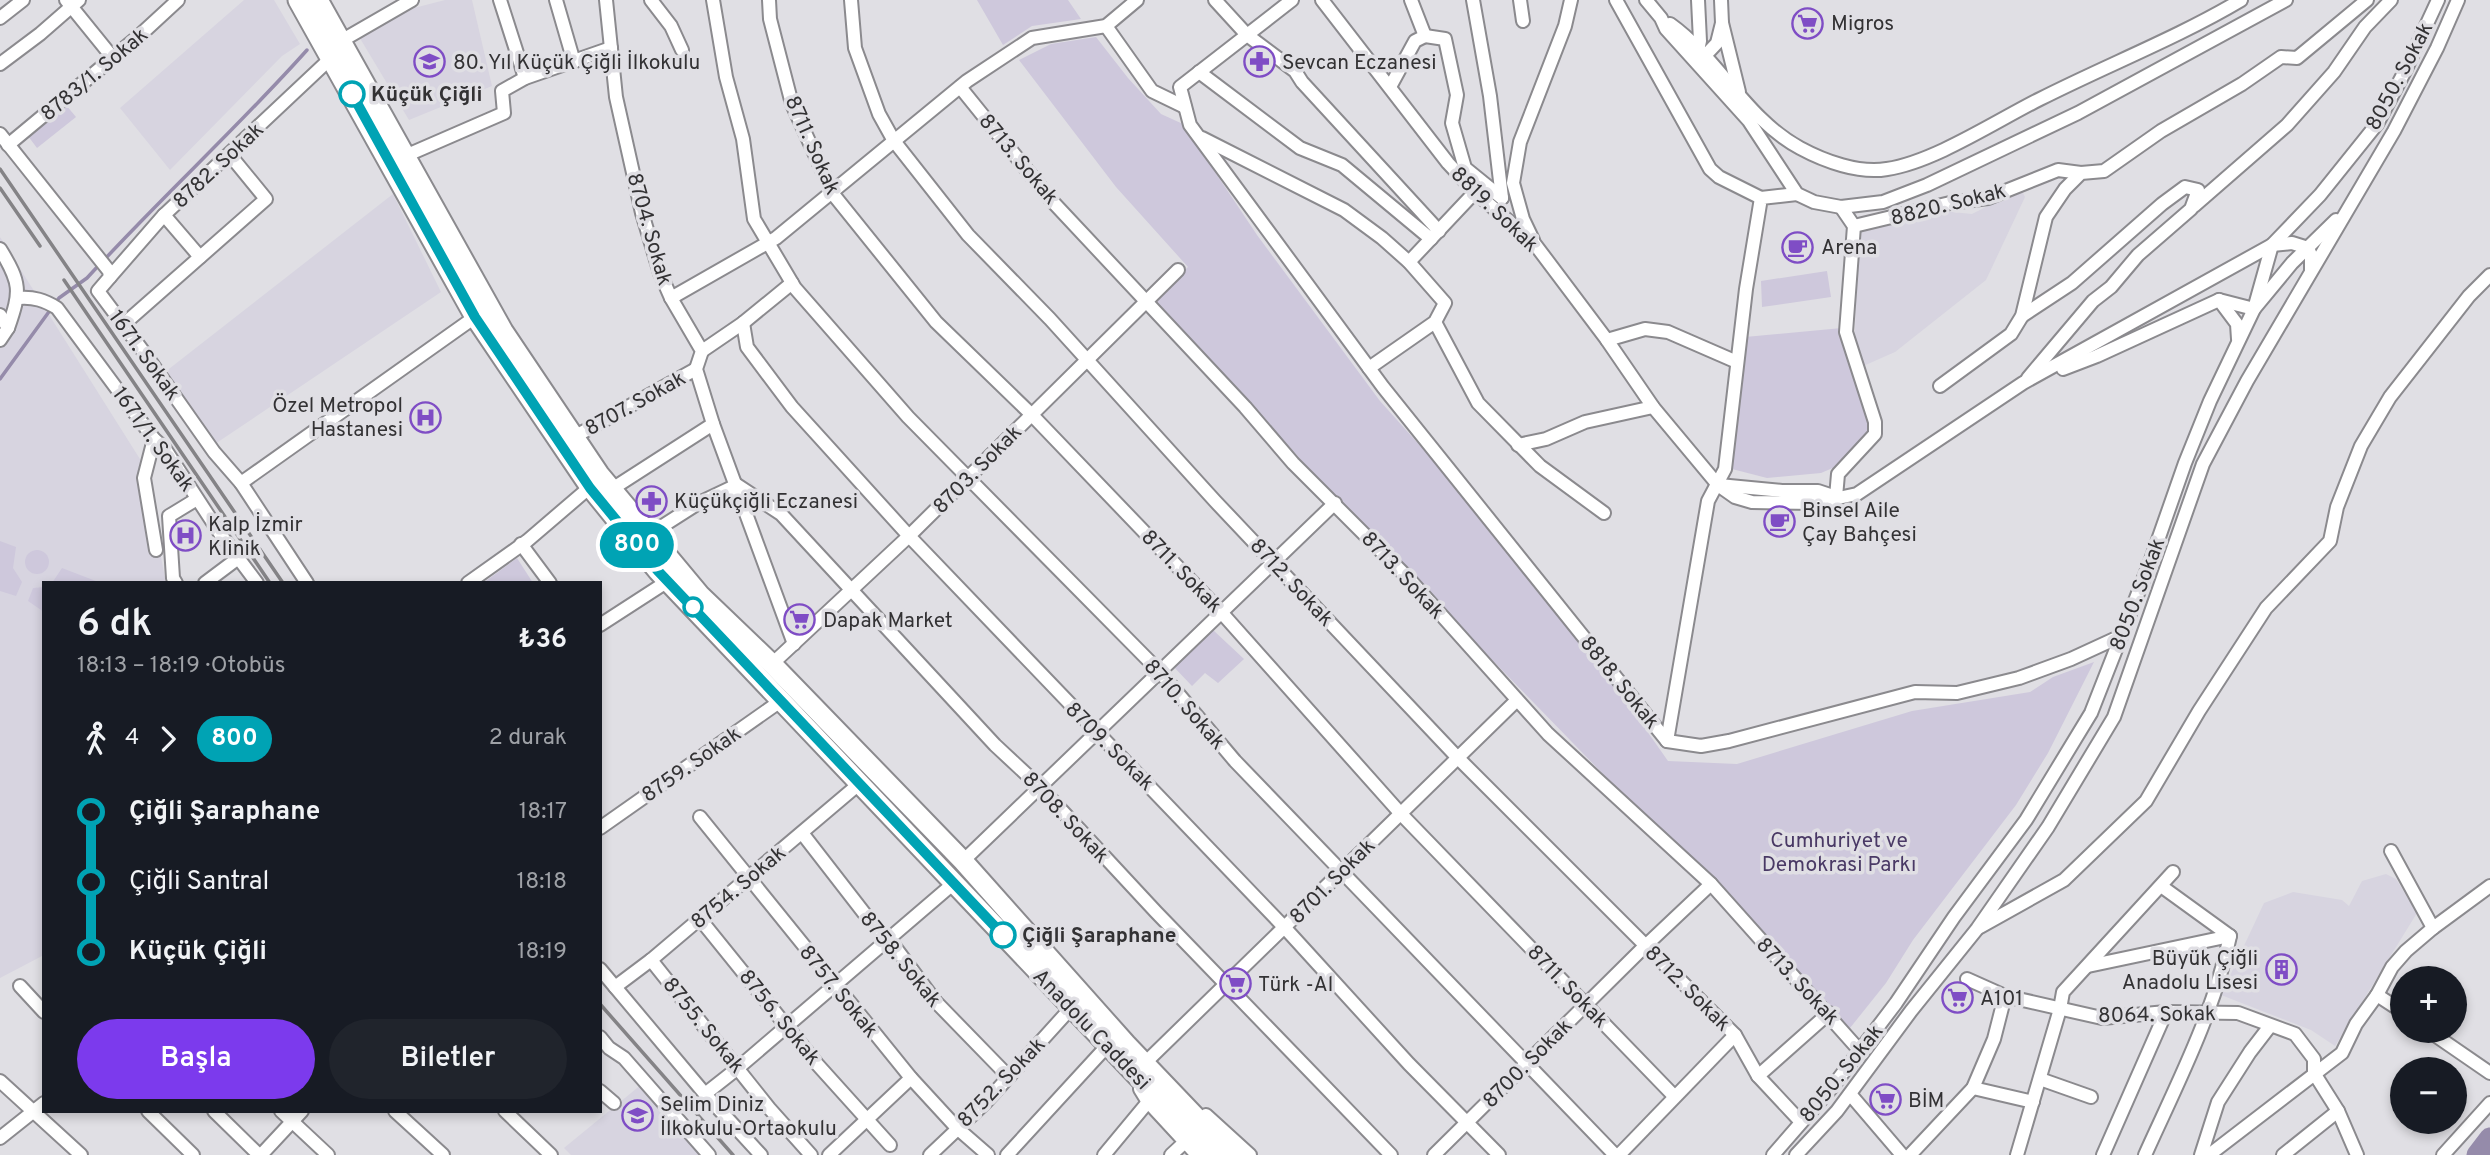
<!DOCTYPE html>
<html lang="tr">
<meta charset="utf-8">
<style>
:root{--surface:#171b24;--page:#20242c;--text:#f1f3f6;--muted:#9ea1a6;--accent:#7c3aed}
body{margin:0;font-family:Overpass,sans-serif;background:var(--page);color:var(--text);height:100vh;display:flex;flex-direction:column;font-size:26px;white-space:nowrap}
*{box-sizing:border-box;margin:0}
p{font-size:23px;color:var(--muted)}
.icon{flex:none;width:38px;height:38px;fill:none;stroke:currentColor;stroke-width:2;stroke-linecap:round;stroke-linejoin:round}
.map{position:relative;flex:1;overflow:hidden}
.details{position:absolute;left:42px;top:581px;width:560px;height:532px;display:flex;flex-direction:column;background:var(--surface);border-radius:0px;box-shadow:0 4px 10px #0003}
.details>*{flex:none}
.badge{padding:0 14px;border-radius:23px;font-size:24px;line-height:46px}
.fabs{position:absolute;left:2390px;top:966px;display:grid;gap:14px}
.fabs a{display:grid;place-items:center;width:77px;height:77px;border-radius:50%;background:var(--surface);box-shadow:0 4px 10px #0003;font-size:35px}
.map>.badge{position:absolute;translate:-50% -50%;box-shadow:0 0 0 4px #fff}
.legs{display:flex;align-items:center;gap:10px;height:77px;padding:0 35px;font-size:23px}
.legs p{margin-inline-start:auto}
.head{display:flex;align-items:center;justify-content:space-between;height:119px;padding:0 35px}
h1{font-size:38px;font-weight:600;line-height:52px}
.action{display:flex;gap:14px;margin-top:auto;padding:14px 35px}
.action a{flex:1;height:80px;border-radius:42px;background:var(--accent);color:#fff;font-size:28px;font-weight:600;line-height:80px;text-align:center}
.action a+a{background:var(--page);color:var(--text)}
ul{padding:0 35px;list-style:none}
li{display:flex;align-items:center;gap:24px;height:70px;font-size:26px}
li i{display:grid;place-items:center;width:10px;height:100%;margin:0 9px;background:currentColor}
li i::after{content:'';width:18px;height:18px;margin:-9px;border:5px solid;border-radius:50%;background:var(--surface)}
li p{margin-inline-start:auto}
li:first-child i{background:linear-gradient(#0000 50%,currentColor 0)}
li:last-child i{background:linear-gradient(currentColor 50%,#0000 0)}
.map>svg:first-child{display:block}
.built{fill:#d7d4e0}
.green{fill:#cec8dc}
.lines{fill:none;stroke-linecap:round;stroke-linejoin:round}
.stream{stroke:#958baa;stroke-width:3.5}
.river{stroke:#958baa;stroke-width:21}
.minor-casing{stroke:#8b8a8e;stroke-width:16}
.highway-casing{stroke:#8b8a8e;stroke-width:23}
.minor{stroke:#fff;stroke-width:12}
.highway{stroke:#fff;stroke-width:19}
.rail{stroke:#848386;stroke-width:3.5}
.line-1-casing{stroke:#fff;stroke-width:16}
.line-1{stroke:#00a3b4;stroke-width:10}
.stop-1-dot{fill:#fff;stroke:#00a3b4;stroke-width:3.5}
.labels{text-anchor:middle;stroke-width:7;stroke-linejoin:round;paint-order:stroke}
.poi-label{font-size:21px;fill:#333234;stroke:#e0dfe4;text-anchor:start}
.street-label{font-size:21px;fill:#333234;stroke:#e0dfe4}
.stop-label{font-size:21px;font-weight:bold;fill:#333234;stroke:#e0dfe4;text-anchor:start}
.park-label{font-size:21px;fill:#493965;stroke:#e0dfe4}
</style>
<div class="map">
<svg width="2490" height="1155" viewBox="0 0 2490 1155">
<rect width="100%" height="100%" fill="#e0dfe4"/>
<g class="built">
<polygon points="244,0 274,0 300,44 282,56 170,170 120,108"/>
<polygon points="445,0 472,0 492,86 409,120 358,35 414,8"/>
<polygon points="2021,189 2025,197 1986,280 1895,352 1861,367 1855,333 1858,233 1943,211 1972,214"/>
<polygon points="393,194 441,292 215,444 165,372"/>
<polygon points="0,237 150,475 156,531 166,583 44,583 44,955 0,978"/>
<polygon points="2386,874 2396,879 2417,913 2335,1046 2311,1030 2221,995 2264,903 2293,892 2342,900 2349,906 2362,881"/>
<polygon points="642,1084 708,1155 571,1155 564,1148"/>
</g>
<g class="green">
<polygon points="977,0 1068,0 1081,19 1032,26 1003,45"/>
<polygon points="1096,37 1128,78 1161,114 1183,124 1257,235 1380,401 1440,468 1599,663 1668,761 1737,764 1912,711 2030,692 2053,677 2094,662 2048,753 2016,805 1913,940 1886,983 1850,1028 1362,526 1153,299 1188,267 1116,187 1019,60 1051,44"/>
<polygon points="66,105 76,117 37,148 28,136"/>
<polygon points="1827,271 1831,297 1762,307 1761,281"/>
<polygon points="1842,328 1870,430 1842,464 1821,473 1767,478 1732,469 1745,337"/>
<polygon points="0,541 16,547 13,568 22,582 16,596 0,591"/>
<circle cx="37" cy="562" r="12"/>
<polygon points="517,558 533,583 483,583"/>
<polygon points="62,568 101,583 52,583"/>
<polygon points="44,587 44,612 28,601 33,588"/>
<polygon points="1213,630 1244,659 1218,683 1205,673 1192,686 1173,666"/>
</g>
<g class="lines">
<g class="stream">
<path d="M104,260C170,189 242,123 307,50"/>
<polyline points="0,379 59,298 87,278 99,265"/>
</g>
<polyline class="river" points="2477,1155 2490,1138"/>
<defs>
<g id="minor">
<polyline points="66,0 113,58"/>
<polyline points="500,0 525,78"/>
<polyline points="556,0 574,62"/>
<polyline points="606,0 616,97 642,213 660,273 671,298 702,351 696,369 713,424 794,644"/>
<polyline points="651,0 671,26 682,50"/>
<polyline points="713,0 726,77 743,139 754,219 795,288 908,417 1159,671 1235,761 1615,1155"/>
<polyline points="769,0 770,19 792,104 833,194 936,322 1032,415 1221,612 1401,814 1674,1096"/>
<polyline points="851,0 855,48 879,114 894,141 968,235 1050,319 1215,501 1457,757 1735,1035 1758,1076 1801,1122"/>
<polyline points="1215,0 1247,35 1295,71 1302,82 1439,231"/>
<polyline points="1292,0 1180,87 1190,125 1383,387 1667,741 1701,746 1729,741 1915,692 1957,693 2019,678 2071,659 2121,636"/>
<polyline points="1322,0 1448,163 1475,192 1534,243 1607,340 1653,407 1718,485 1735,497 1752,502 1815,503 1857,494 2023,383 2272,245 2292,243 2308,248 2311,255 2311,271"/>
<polyline points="1473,0 1490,96 1502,198"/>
<polyline points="1520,0 1523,21"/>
<polyline points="1616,0 1710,169 1719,177 1761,198"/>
<polyline points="1646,0 1661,18 1666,29 1749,121 1797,194 1814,202 1841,207 1883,202 1927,185 2078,113 2286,0"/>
<polyline points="0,18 23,0"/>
<polyline points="1722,23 1739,92"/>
<path d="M1670,24C1719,59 1746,119 1800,148C1824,161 1859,174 1887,169C1934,162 1996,121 2040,99C2107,65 2177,38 2241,0"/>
<polyline points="1106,26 1152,91 1185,107"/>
<polyline points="1425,36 1445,39 1457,95 1452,123 1465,168 1502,198"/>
<polyline points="341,41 412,0"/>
<polyline points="1697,55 1700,41 1698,0"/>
<polyline points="1701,60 1717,43 1722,23 1721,0"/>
<polyline points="0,64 40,34 79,0"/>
<polyline points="1199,72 1300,148 1342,165 1431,239"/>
<polyline points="960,87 1052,201 1245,407 1293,463 1410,580 1548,734 1711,884 1860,1051"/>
<polyline points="1390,87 1415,41 1425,36 1411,0"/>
<polyline points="0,134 109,271 110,277 98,291 143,351 214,452 241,483 307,583"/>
<polyline points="1202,138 1344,210 1382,238 1409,262 1445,303 1435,322 1369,368"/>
<polyline points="8,145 139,36 178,0"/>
<polyline points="405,156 504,113 502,91 525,78 611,48"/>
<polyline points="2194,206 2287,125 2334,72 2365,27 2391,0"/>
<polyline points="164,215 200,257"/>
<polyline points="1854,226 1950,203 1988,198 2058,170 2081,173"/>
<polyline points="1533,240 1523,219 1513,183 1520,142 1565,26 1571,0"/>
<path d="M0,249C21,283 21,291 8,328"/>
<polyline points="1409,262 1475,192"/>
<polyline points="110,277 164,215 331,58"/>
<path d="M19,298C34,297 44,300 57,308L154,439L165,449L221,535L257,583"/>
<polyline points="671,298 776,238 967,81 1032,38 1106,26 1137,0"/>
<polyline points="2219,300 2254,309 2292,263 2336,220"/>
<polyline points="0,315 8,328 0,340"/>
<polyline points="2022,316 2072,283 2162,204 2185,187 2198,190 2191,209 2138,255 2111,287 2093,301 2028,378"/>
<polyline points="1435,322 1478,403 1540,466 1604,513"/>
<polyline points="743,323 747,347 792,407 909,536 1285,928 1409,1064 1499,1155"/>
<polyline points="124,324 266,199 230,155"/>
<polyline points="1607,340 1645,329 1668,332 1737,362"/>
<polyline points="702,351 743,323 792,283"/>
<polyline points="2063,369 2097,356 2219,300 2237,324 2238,339"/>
<polyline points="1940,386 2011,334 2022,316 2046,217 2065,189 2081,173 2104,171 2161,131 2242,84 2281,57 2297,58 2367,0"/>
<polyline points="574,437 696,369"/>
<polyline points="154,439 144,478 156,550"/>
<polyline points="1518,445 1546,439 1585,422 1653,407"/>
<polyline points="241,483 475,317"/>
<polyline points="1719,485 1782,491 1818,491 1836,497"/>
<polyline points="612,489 713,424"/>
<polyline points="1836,497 1838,474 1875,434 1875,422 1846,332 1854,226 1841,207"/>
<polyline points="650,534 697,504 737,485 781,514 995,745 1039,786 1156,912 1391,1155"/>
<polyline points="521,544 550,583"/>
<polyline points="176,583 173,578 169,516 197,499"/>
<polyline points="205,583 237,559"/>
<polyline points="468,583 527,541 590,487"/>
<polyline points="600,625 668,581"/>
<polyline points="772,664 909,536 1178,270"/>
<polyline points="1667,741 1708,501 1725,469 1746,289 1761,198 1797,194"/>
<polyline points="700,817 911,1078 957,1128 988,1155"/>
<polyline points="600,828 782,700"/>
<polyline points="802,833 864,913 889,939 936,1002 1009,1077"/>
<polyline points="2391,851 2433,928"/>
<polyline points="963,861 1335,503"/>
<polyline points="700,919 817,1064 890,1145"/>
<polyline points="1980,927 2064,880 2146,801 2199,711 2266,608 2330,541 2337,507 2361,446 2390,397 2469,296 2490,275"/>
<polyline points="651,960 769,1108 811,1155"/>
<polyline points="2088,966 2230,936"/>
<polyline points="600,969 705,1094 761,1155"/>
<polyline points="1967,979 2005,996 2102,1018 2166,1012 2238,1013 2295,1034 2314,1059 2314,1073 2338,1111 2357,1155"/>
<polyline points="20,986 44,1012"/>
<polyline points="615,987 651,960 859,784"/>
<polyline points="2377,995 2403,1012"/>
<polyline points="2429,1031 2490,1073"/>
<polyline points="600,1037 609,1048 624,1058 709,1155"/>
<polyline points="1146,1062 1517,700"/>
<polyline points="1758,1076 1829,1013"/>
<polyline points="2040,1079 2091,1097"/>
<polyline points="0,1081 81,1155"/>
<polyline points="1973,1088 2033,1102"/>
<polyline points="1140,1089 1148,1102 1197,1155"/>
<polyline points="600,1091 614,1103"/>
<polyline points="705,1094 738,1068 954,883"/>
<polyline points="1850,1094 1902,1155"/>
<polyline points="148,1111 193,1155"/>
<polyline points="214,1111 259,1155"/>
<polyline points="281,1111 328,1155"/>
<polyline points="395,1111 443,1155"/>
<polyline points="505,1111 551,1155"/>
<polyline points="1206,1115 1250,1155"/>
<polyline points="0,1138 44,1103"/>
<polyline points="261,1155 302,1111"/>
<polyline points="829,1155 911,1078"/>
<polyline points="930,1155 986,1102 1071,1008"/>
<polyline points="1007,1155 1108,1045"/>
<polyline points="1104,1155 1148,1102"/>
<polyline points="1171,1155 1185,1142"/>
<polyline points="1434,1155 1641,950 1711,884"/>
<polyline points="1619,1155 1735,1035"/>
<polyline points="1773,1155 1833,1086 1896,1003 1954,917 2026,820 2091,713 2151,560 2185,463 2210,401 2254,309 2272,245 2320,195 2377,124 2406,69 2438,0"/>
<polyline points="1796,1155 1837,1111 1911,1011 1977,929 2048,827 2114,717 2203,464 2247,381 2394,131 2437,48 2458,0"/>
<polyline points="1910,1155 1973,1088 1994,1039 2005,996"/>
<polyline points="2017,1155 2060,1009 2063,992 2173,872"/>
<polyline points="2103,1155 2166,1012"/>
<path d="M2145,1155C2177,1084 2214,1013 2230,936L2161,886"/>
<polyline points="2201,1155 2218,1102 2250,1052 2270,1026"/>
<polyline points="2209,1155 2342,1053 2356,1024 2377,995 2392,967 2406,951 2433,928 2490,886"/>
<polyline points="2283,1155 2338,1111"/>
<polyline points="2443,1155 2490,1103"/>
</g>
<g id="highway">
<polyline points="298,0 475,317 590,487 658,571 1212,1155"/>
<polyline points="318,0 503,331 599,474 700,595 772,664 963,861 1126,1044 1232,1155"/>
</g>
</defs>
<use href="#minor" class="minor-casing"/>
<use href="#highway" class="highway-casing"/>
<use href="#minor" class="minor"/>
<use href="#highway" class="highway"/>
<g class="rail">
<polyline points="0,169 283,583"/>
<polyline points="0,188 40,246"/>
<polyline points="64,280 270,583"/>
<polyline points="600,1004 733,1155"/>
</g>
</g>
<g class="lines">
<defs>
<polyline id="line-1" points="352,94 475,317 590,488 658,571 1003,935"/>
</defs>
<use href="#line-1" class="line-1-casing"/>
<use href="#line-1" class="line-1"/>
</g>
<defs>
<symbol id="supermarket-ring" viewBox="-11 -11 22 22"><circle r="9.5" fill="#e0dfe4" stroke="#7f4dc5" stroke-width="1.5"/><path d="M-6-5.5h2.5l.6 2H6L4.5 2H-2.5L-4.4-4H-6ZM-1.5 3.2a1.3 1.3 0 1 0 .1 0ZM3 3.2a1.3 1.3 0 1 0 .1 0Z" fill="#7f4dc5"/></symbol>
<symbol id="school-ring" viewBox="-11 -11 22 22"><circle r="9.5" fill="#e0dfe4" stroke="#7f4dc5" stroke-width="1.5"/><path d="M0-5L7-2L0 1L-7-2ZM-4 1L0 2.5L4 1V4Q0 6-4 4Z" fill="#7f4dc5"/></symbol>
<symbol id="pharmacy-ring" viewBox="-11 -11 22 22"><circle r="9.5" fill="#e0dfe4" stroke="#7f4dc5" stroke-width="1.5"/><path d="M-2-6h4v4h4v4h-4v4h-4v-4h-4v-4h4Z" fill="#7f4dc5"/></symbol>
<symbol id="cafe-ring" viewBox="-11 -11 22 22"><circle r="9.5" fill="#e0dfe4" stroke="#7f4dc5" stroke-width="1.5"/><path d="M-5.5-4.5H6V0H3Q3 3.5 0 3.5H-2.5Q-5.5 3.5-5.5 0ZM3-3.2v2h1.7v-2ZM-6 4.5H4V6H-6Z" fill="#7f4dc5"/></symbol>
<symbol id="hospital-ring" viewBox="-11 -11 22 22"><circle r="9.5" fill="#e0dfe4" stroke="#7f4dc5" stroke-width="1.5"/><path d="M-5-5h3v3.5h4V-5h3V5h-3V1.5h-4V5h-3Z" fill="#7f4dc5"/></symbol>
<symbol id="building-ring" viewBox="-11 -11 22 22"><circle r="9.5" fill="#e0dfe4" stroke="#7f4dc5" stroke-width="1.5"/><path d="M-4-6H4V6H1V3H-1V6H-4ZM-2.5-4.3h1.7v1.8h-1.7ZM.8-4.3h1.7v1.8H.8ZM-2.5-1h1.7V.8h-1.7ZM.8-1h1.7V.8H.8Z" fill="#7f4dc5"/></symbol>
</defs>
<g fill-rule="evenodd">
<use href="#supermarket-ring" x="1790" y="6" width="35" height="35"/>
<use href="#school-ring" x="412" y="44" width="35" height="35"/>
<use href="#pharmacy-ring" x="1242" y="44" width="35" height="35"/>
<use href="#cafe-ring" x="1780" y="230" width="35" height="35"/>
<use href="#hospital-ring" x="408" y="400" width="35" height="35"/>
<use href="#pharmacy-ring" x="634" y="484" width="35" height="35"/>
<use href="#cafe-ring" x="1762" y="504" width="35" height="35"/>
<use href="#hospital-ring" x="168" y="518" width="35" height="35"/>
<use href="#supermarket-ring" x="782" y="602" width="35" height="35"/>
<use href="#building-ring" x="2264" y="952" width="35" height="35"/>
<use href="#supermarket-ring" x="1218" y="966" width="35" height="35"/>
<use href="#supermarket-ring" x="1940" y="980" width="35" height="35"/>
<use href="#supermarket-ring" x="1868" y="1082" width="35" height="35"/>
<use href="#school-ring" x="620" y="1098" width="35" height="35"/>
</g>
<g class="stop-1-dot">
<circle cx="352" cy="94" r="12"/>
<circle cx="693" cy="607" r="9"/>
<circle cx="1003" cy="935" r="12"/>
</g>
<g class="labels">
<g class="poi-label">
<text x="1831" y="30">Migros</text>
<text x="453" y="69">80. Yıl Küçük Çiğli İlkokulu</text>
<text x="1282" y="69">Sevcan Eczanesi</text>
<text x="1821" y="254">Arena</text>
<text x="403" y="412" text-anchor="end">Özel Metropol<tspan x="403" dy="24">Hastanesi</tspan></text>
<text x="674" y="508">Küçükçiğli Eczanesi</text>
<text x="1802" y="517">Binsel Aile<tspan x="1802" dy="24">Çay Bahçesi</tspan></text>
<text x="208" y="531">Kalp İzmir<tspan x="208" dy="24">Klinik</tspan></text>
<text x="823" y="627">Dapak Market</text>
<text x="2258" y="965" text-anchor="end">Büyük Çiğli<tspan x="2258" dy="24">Anadolu Lisesi</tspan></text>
<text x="1258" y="991">Türk -Al</text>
<text x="1980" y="1005">A101</text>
<text x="1908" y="1107">BİM</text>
<text x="660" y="1111">Selim Diniz<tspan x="660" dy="24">İlkokulu-Ortaokulu</tspan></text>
</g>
<g class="street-label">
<text transform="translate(94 74) rotate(-40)" y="7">8783/1. Sokak</text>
<text transform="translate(2399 76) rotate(-62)" y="7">8050. Sokak</text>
<text transform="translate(813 145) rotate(66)" y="7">8711. Sokak</text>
<text transform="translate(1019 159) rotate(50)" y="7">8713. Sokak</text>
<text transform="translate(218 165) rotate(-43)" y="7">8782. Sokak</text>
<text transform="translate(1948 204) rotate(-14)" y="7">8820. Sokak</text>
<text transform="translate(1495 209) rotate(44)" y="7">8819. Sokak</text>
<text transform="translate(650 229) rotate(74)" y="7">8704. Sokak</text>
<text transform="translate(145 355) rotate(54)" y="7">1671. Sokak</text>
<text transform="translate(635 403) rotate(-29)" y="7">8707. Sokak</text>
<text transform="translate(154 439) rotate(54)" y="7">1671/1. Sokak</text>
<text transform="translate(977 469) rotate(-45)" y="7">8703. Sokak</text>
<text transform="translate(1182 571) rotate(46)" y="7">8711. Sokak</text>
<text transform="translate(1403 575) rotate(47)" y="7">8713. Sokak</text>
<text transform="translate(1292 582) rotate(47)" y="7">8712. Sokak</text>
<text transform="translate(2137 594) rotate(-69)" y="7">8050. Sokak</text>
<text transform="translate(1620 682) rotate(51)" y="7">8818. Sokak</text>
<text transform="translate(1185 704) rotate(49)" y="7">8710. Sokak</text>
<text transform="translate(1110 746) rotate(45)" y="7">8709. Sokak</text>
<text transform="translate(691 764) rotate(-35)" y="7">8759. Sokak</text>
<text transform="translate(1066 817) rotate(47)" y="7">8708. Sokak</text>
<text transform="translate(1332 881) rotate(-45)" y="7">8701. Sokak</text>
<text transform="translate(738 887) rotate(-40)" y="7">8754. Sokak</text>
<text transform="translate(901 959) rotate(51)" y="7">8758. Sokak</text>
<text transform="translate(1798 981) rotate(47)" y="7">8713. Sokak</text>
<text transform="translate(1568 986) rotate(46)" y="7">8711. Sokak</text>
<text transform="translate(1688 988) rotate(45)" y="7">8712. Sokak</text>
<text transform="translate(839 991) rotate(51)" y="7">8757. Sokak</text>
<text transform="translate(2157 1014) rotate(-1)" y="7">8064. Sokak</text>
<text transform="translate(780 1017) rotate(51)" y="7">8756. Sokak</text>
<text transform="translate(704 1025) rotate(51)" y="7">8755. Sokak</text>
<text transform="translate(1092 1029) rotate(46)" y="7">Anadolu Caddesi</text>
<text transform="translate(1527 1063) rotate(-45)" y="7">8700. Sokak</text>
<text transform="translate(1841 1073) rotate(-51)" y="7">8050. Sokak</text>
<text transform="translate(1001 1082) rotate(-46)" y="7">8752. Sokak</text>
</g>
<g class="stop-label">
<text x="371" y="101">Küçük Çiğli</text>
<text x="1022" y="942">Çiğli Şaraphane</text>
</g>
<g class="park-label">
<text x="1839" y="847">Cumhuriyet ve<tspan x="1839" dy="24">Demokrasi Parkı</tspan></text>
</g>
</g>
</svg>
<div class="fabs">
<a>+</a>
<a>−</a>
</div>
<b class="badge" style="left:637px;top:545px;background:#00a3b4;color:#fff">800</b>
<section class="details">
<div class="head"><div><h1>6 dk</h1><p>18:13 – 18:19 · Otobüs</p></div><b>₺36</b></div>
<div class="legs"><svg class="icon" aria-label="walk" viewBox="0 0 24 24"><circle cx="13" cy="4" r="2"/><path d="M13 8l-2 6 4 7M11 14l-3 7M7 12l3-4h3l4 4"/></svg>4<svg class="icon" aria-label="forward" viewBox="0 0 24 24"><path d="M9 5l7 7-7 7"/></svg><b class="badge" style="background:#00a3b4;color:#fff">800</b><p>2 durak</p></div>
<ul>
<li><i style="color:#00a3b4"></i><b>Çiğli Şaraphane</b><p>18:17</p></li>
<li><i style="color:#00a3b4"></i><span>Çiğli Santral</span><p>18:18</p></li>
<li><i style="color:#00a3b4"></i><b>Küçük Çiğli</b><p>18:19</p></li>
</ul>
<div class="action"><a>Başla</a><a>Biletler</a></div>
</section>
</div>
